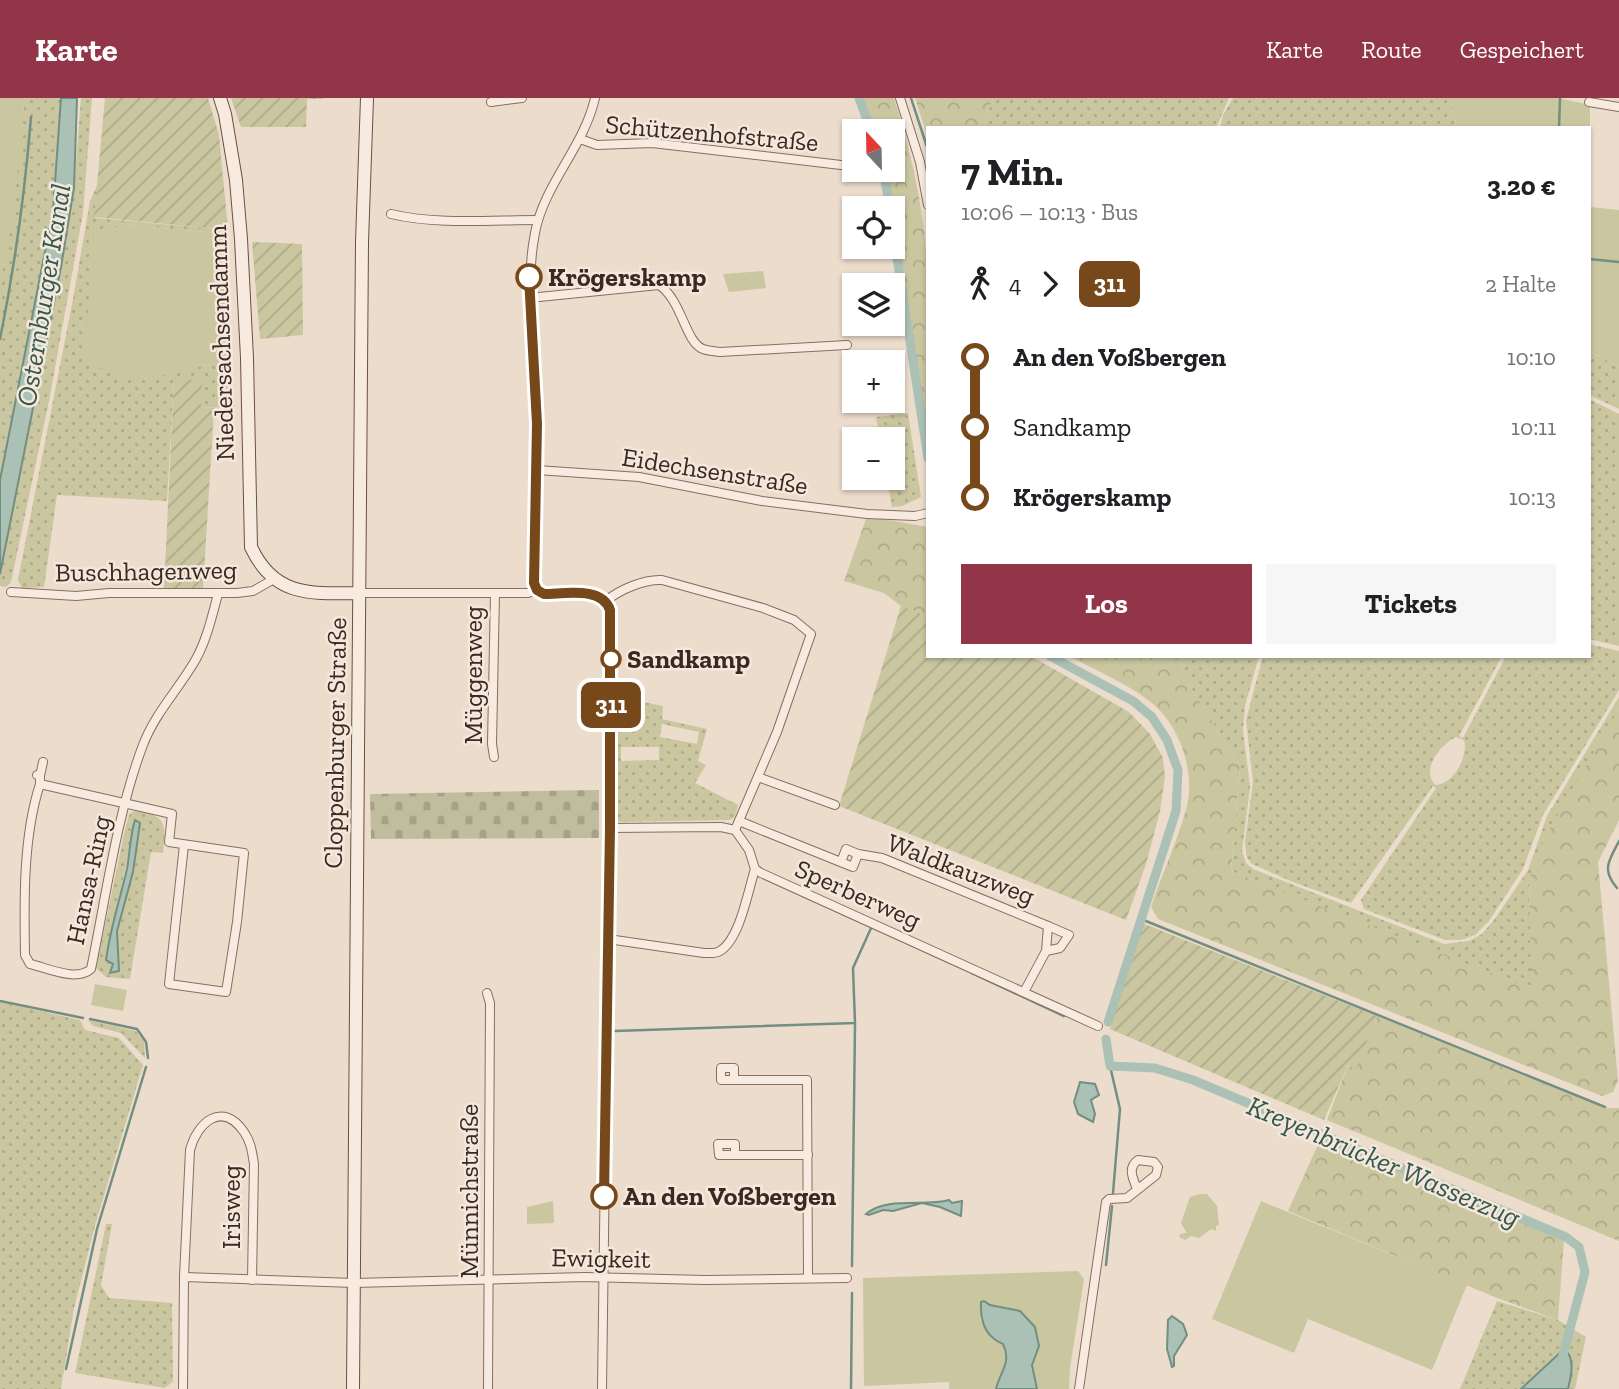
<!DOCTYPE html>
<html lang="de">
<meta charset="utf-8">
<style>
:root{--surface:#fff;--page:#f6f6f6;--text:#202124;--muted:#757577;--accent:#923549}
body{margin:0;font-family:"Zilla Slab",serif;background:var(--page);color:var(--text);height:100vh;display:flex;flex-direction:column;font-size:26px;white-space:nowrap}
*{box-sizing:border-box;margin:0}
p{font-size:23px;color:var(--muted)}
.icon{flex:none;width:38px;height:38px;fill:none;stroke:currentColor;stroke-width:2;stroke-linecap:round;stroke-linejoin:round}
.map{position:relative;flex:1;overflow:hidden}
.side{position:absolute;left:926px;top:28px;width:665px;height:532px;display:flex;flex-direction:column;background:var(--surface);border-radius:0px;box-shadow:0 2px 5px #0004}
.side>*{flex:none}
.badge{padding:0 14px;border-radius:10px;font-size:24px;line-height:46px}
.needle{width:46px;rotate:338deg}
.controls{position:absolute;left:842px;top:21px;display:grid;gap:14px}
.controls a{display:grid;place-items:center;width:63px;height:63px;border-radius:0px;background:var(--surface);box-shadow:0 2px 5px #0004;font-size:35px}
.map>.badge{position:absolute;translate:-50% -50%;box-shadow:0 0 0 4px #fff}
.legs{display:flex;align-items:center;gap:10px;height:77px;padding:0 35px;font-size:23px}
.legs p{margin-inline-start:auto}
.overview{display:flex;align-items:center;justify-content:space-between;height:119px;padding:0 35px}
h1{font-size:38px;font-weight:700;line-height:52px}
.action{display:flex;gap:14px;margin-top:auto;padding:14px 35px}
.action a{flex:1;height:80px;border-radius:0px;background:var(--accent);color:#fff;font-size:28px;font-weight:700;line-height:80px;text-align:center}
.action a+a{background:var(--page);color:var(--text)}
ul{padding:0 35px;list-style:none}
li{display:flex;align-items:center;gap:24px;height:70px;font-size:26px}
li i{display:grid;place-items:center;width:10px;height:100%;margin:0 9px;background:currentColor}
li i::after{content:'';width:18px;height:18px;margin:-9px;border:5px solid;border-radius:50%;background:var(--surface)}
li p{margin-inline-start:auto}
li:first-child i{background:linear-gradient(#0000 50%,currentColor 0)}
li:last-child i{background:linear-gradient(currentColor 50%,#0000 0)}
header{display:flex;align-items:center;gap:42px;box-sizing:border-box;height:98px;padding:0 35px;background:var(--accent);color:#fff}
header strong{font-size:33px}
nav{display:flex;gap:38px;margin-inline-start:auto;font-size:24px}
.map>svg:first-child{display:block}
.grass{fill:url(#grass-dots);fill-rule:evenodd}
.forest{fill:url(#forest-crowns)}
.cemetery{fill:url(#cemetery-stones)}
.park{fill:#cac6a0}
.garden{fill:url(#garden-furrows)}
.water{fill:#abc1b6;stroke:#728f82;stroke-width:2}
.lines{fill:none;stroke-linecap:round;stroke-linejoin:round}
.stream{stroke:#728f82;stroke-width:2.5}
.canal{stroke:#abc1b6;stroke-width:9}
.street-casing{stroke:#886d61;stroke-width:10}
.secondary-casing{stroke:#6a4f44;stroke-width:14}
.street{stroke:#f7ebdf;stroke-width:8}
.secondary{stroke:#f7ebdf;stroke-width:12}
.line-1-casing{stroke:#fff;stroke-width:16}
.line-1{stroke:#774819;stroke-width:10}
.stop-1-dot{fill:#fff;stroke:#774819;stroke-width:3.5}
.labels{text-anchor:middle;stroke-width:5;stroke-linejoin:round;paint-order:stroke}
.street-label{font-size:26px;fill:#3a2923;stroke:#f4e7db}
.stop-label{font-size:26px;font-weight:bold;fill:#3a2923;stroke:#f4e7db;text-anchor:start}
.water-label{font-size:28px;font-style:italic;fill:#33584e;stroke:#f4e7db}
</style>
<header>
<strong>Karte</strong>
<nav><a>Karte</a><a>Route</a><a>Gespeichert</a></nav>
</header>
<div class="map">
<svg width="1619" height="1291" viewBox="0 0 1619 1291">
<defs>
<pattern id="grass-dots" width="8" height="8" patternUnits="userSpaceOnUse" patternTransform="scale(1.75)"><rect width="8" height="8" fill="#cac6a0"/><path d="M2 2h.1M6 6h.1" fill="none" stroke="#aeaa8a" stroke-width="1.8" stroke-linecap="round"/></pattern>
<pattern id="forest-crowns" width="20" height="18" patternUnits="userSpaceOnUse" patternTransform="scale(1.75)"><rect width="20" height="18" fill="#cac6a0"/><path d="M2 6a3 3 0 1 1 6 0M12 15a3 3 0 1 1 6 0" fill="none" stroke="#aeaa8a"/></pattern>
<pattern id="cemetery-stones" width="16" height="16" patternUnits="userSpaceOnUse" patternTransform="scale(1.75)"><rect width="16" height="16" fill="#c0bd9e"/><path d="M2 7V4a2 2 0 0 1 4 0v3zM10 15v-3a2 2 0 0 1 4 0v3z" fill="#a6a288"/></pattern>
<pattern id="garden-furrows" width="10" height="10" patternUnits="userSpaceOnUse" patternTransform="scale(1.75)"><rect width="10" height="10" fill="#cac6a0"/><path d="M-1 1l2-2M0 10L10 0M9 11l2-2" fill="none" stroke="#aeaa8a"/></pattern>
</defs>
<rect width="100%" height="100%" fill="#ecdccc"/>
<g class="grass">
<polygon points="23,0 61,0 61,11 53,113 0,382 0,32 24,13"/>
<polygon points="81,0 92,0 83,115 49,303 11,484 6,489 0,488 0,476 61,169 74,90"/>
<polygon points="993,0 1229,0 1216,30 986,30 985,21"/>
<polygon points="1233,0 1450,0 1456,30 1220,30 1223,17"/>
<polygon points="98,86 95,120 228,132 228,136 128,127 180,272 202,268 228,266 235,309 201,310 174,281 167,403 57,397 44,489 22,490 18,482 73,201 90,103"/>
<polygon points="1589,253 1619,269 1619,311 1589,297"/>
<polygon points="1589,301 1619,316 1619,548 1589,541"/>
<polygon points="908,315 921,399 902,408 892,409 887,380 892,380 892,341 880,341 876,319"/>
<path d="M1589,546L1619,553V592L1543,717L1523,771L1489,823L1475,837L1461,842H1445L1364,811L1361,802L1436,690L1433,688L1351,805L1293,784L1252,766L1247,760L1245,744L1253,684L1246,622L1263,558H1502L1459,638L1463,640L1506,558H1589ZM1456,639L1464,642C1469,658 1453,687 1435,687C1421,670 1440,647 1456,639Z"/>
<polygon points="1183,558 1259,558 1245,608 1243,632 1250,689 1242,753 1246,765 1253,771 1444,846 1469,843 1482,836 1494,822 1528,772 1547,718 1619,599 1619,611 1529,782 1532,892 1231,773 1240,667 1182,576"/>
<path d="M614,598L663,608L662,621L707,631L698,663L706,667L695,685L738,707L735,719L729,722L618,724L615,719ZM662,626L699,634L697,646L660,639ZM621,649H659V662L621,663Z"/>
<path d="M137,712C167,718 166,727 163,755L151,754L130,881L106,879L96,870L126,727L130,715ZM136,722L140,725L133,774L117,833L119,873L110,874L113,866L106,862L108,850Z"/>
<polygon points="0,904 80,922 85,932 119,940 143,967 96,1124 74,1210 61,1291 0,1291"/>
<polygon points="88,922 136,933 144,944 145,960 121,935 93,928"/>
<polygon points="106,1126 112,1126 101,1187 109,1200 172,1205 173,1283 165,1290 75,1275"/>
<polygon points="1497,1203 1558,1222 1586,1239 1575,1291 1460,1291"/>
</g>
<g class="forest">
<path d="M862,0H894C911,54 924,110 927,167C931,223 928,281 927,338L897,129L886,72H892V33H874Z"/>
<polygon points="915,0 993,0 985,21 986,30 928,30 927,37"/>
<polygon points="867,418 927,429 927,518 901,508 884,495 844,483"/>
<path d="M1069,558H1183L1182,576L1240,667L1231,773L1531,891L1529,782L1546,737L1619,611V722L1598,764L1618,983L1613,994L1602,998L1158,821L1151,809C1162,776 1178,742 1187,708C1195,673 1180,629 1153,606C1129,586 1097,573 1069,558Z"/>
<polygon points="1377,918 1604,1010 1619,1010 1619,1143 1327,1022 1348,967 1356,970"/>
<polygon points="1321,1040 1564,1141 1558,1222 1497,1200 1288,1113"/>
</g>
<polygon class="cemetery" points="599,692 599,740 371,741 370,696"/>
<g class="park">
<polygon points="0,0 23,0 24,13 12,124 0,186"/>
<polygon points="1450,0 1558,0 1590,7 1590,109 1619,112 1619,269 1589,253 1589,30 1456,30"/>
<polygon points="128,127 228,136 228,266 202,268 150,281 116,278 84,261 94,132"/>
<polygon points="763,173 766,190 729,194 723,176"/>
<polygon points="95,886 127,892 123,913 91,907"/>
<polygon points="1201,1096 1207,1096 1217,1108 1219,1127 1216,1128 1216,1133 1211,1131 1199,1140 1191,1138 1185,1142 1179,1139 1180,1136 1187,1135 1181,1125 1190,1099"/>
<polygon points="553,1103 554,1125 527,1126 527,1109"/>
<polygon points="1261,1103 1467,1187 1432,1272 1308,1221 1294,1255 1212,1221"/>
<path d="M1078,1173L1084,1181L1070,1270L1069,1291H1037L1032,1267L1039,1248L1020,1213L990,1207L980,1221L992,1241L1004,1246C1011,1264 1000,1274 996,1291H949V1284L864,1288L863,1180Z"/>
</g>
<g class="garden">
<polygon points="105,0 208,0 219,37 228,132 94,119"/>
<polygon points="231,0 323,0 323,1 307,1 306,29 241,29"/>
<polygon points="252,144 302,146 303,237 260,241"/>
<polygon points="174,281 202,282 201,310 214,310 203,491 164,491"/>
<polygon points="901,508 927,518 928,558 1031,558 1129,614 1150,636 1163,660 1165,679 1160,713 1146,766 1126,822 839,708"/>
<polygon points="1142,825 1377,918 1356,971 1348,967 1324,1022 1110,931"/>
</g>
<g class="water">
<polygon points="61,0 77,0 74,90 61,169 0,476 0,382 53,113"/>
<path d="M135,722L140,725L133,774L117,833L119,873L110,875L113,866L106,862C110,831 120,801 127,771C130,754 130,738 135,722Z"/>
<polygon points="1080,984 1095,986 1099,997 1091,1002 1095,1016 1093,1024 1078,1016 1074,1004"/>
<path d="M949,1102L952,1105L962,1103L961,1118L940,1109L922,1105L893,1113L883,1112L869,1117L866,1116C887,1098 925,1109 949,1102Z"/>
<path d="M984,1203L990,1207L1020,1213L1035,1229L1039,1248L1032,1267L1037,1291H996C1000,1274 1012,1264 1003,1246C985,1239 980,1223 981,1204Z"/>
<polygon points="1172,1218 1183,1226 1187,1237 1174,1258 1174,1268 1172,1269 1167,1251 1168,1222"/>
<path d="M1564,1251C1576,1260 1571,1278 1568,1291H1521Z"/>
</g>
<g class="lines">
<g class="stream">
<polyline points="911,0 928,52"/>
<polyline points="1559,30 1560,0"/>
<polyline points="1589,161 1619,164"/>
<path d="M0,241C15,167 25,94 31,19"/>
<path d="M1617,790C1601,771 1609,763 1619,743"/>
<polyline points="1141,821 1605,1009"/>
<polyline points="972,875 1064,918"/>
<polyline points="0,903 83,920"/>
<polyline points="90,921 137,931 146,944 148,960"/>
<polyline points="615,933 855,925 853,870 872,828 874,829"/>
<polyline points="1110,968 1120,1011 1113,1095"/>
<polyline points="1106,1167 1112,1108"/>
<polyline points="852,1168 855,926"/>
<polyline points="66,1271 97,1131 146,969"/>
<polyline points="851,1291 852,1195"/>
</g>
<g class="canal">
<polyline points="859,0 871,33"/>
<polyline points="883,72 890,110"/>
<polyline points="892,127 928,360"/>
<polyline points="1050,558 1133,603 1152,619 1167,642 1178,672 1176,713 1108,924"/>
<polyline points="1106,941 1110,968 1155,970 1193,982 1566,1139 1579,1149 1585,1174 1562,1261"/>
</g>
<defs>
<g id="street">
<polyline points="900,0 920,64 928,107"/>
<polyline points="491,4 522,0"/>
<polyline points="1589,4 1619,9"/>
<polyline points="580,41 597,47 652,45 841,67"/>
<path d="M391,116C437,127 490,122 537,122"/>
<path d="M529,200L659,187C682,202 685,244 703,251C708,253 715,253 720,254L847,247"/>
<polyline points="537,372 639,379 762,403 867,416 915,418 928,415"/>
<path d="M537,492L534,485C536,425 539,365 536,304C534,248 524,192 535,135C544,86 584,49 595,0"/>
<polyline points="11,494 76,498 109,495 237,495 253,493 274,481"/>
<polyline points="360,495 528,495 537,492 544,496 594,497 606,503"/>
<path d="M606,503C619,492 644,481 662,482L763,510L794,522L811,536L777,634L735,732"/>
<polyline points="494,659 492,646 495,495"/>
<polyline points="37,677 40,678 40,686 172,716 169,744 244,755 237,824 226,894 169,886 184,747"/>
<polyline points="40,678 43,664"/>
<polyline points="758,679 835,707"/>
<path d="M40,686C23,738 24,803 25,857L30,866C48,870 76,884 91,871C106,799 117,715 143,647C155,615 179,591 196,561C207,541 212,518 218,496"/>
<path d="M739,723C777,738 815,754 853,769L858,756L846,751L841,764"/>
<polyline points="610,730 721,729 735,732 749,752 755,771 761,775 1098,928"/>
<polyline points="858,756 882,760 1048,828"/>
<path d="M608,841L704,855C710,855 715,856 720,853C740,841 748,793 755,771"/>
<polyline points="1024,894 1046,853 1048,828 1069,837 1060,850 1046,853"/>
<polyline points="487,895 490,905 488,1291"/>
<polyline points="734,982 734,970 721,970 721,982 807,982 808,1180"/>
<polyline points="735,1057 735,1046 718,1046 719,1057 808,1057"/>
<path d="M184,1179L190,1052C197,1025 222,1002 244,1034C251,1044 252,1054 254,1066L252,1182"/>
<polyline points="183,1291 184,1179 354,1185 585,1179 705,1182 847,1180"/>
<polyline points="602,1291 611,609 611,516 606,503"/>
<path d="M1079,1291L1106,1104L1109,1101L1127,1100L1156,1077L1158,1069L1154,1064L1138,1062C1127,1070 1133,1080 1137,1091"/>
</g>
<g id="secondary">
<path d="M220,0L225,16L236,82L241,141L247,260L251,449C274,499 311,496 360,495"/>
<polyline points="353,1291 362,144 367,0"/>
</g>
</defs>
<use href="#street" class="street-casing"/>
<use href="#secondary" class="secondary-casing"/>
<use href="#street" class="street"/>
<use href="#secondary" class="secondary"/>
</g>
<g class="lines">
<defs>
<path id="line-1" d="M529,179L537,326L534,485L537,492L544,496C564,496 602,488 610,512V730L604,1098"/>
</defs>
<use href="#line-1" class="line-1-casing"/>
<use href="#line-1" class="line-1"/>
</g>
<g class="stop-1-dot">
<circle cx="529" cy="179" r="12"/>
<circle cx="611" cy="561" r="9"/>
<circle cx="604" cy="1098" r="12"/>
</g>
<g class="labels">
<g class="street-label">
<text transform="translate(712 35) rotate(5)" y="9">Schützenhofstraße</text>
<text transform="translate(221 245) rotate(-92)" y="9">Niedersachsendamm</text>
<text transform="translate(715 373) rotate(9)" y="9">Eidechsenstraße</text>
<text transform="translate(146 473) rotate(-1)" y="9">Buschhagenweg</text>
<text transform="translate(473 577) rotate(-90)" y="9">Müggenweg</text>
<text transform="translate(335 645) rotate(-89)" y="9">Cloppenburger Straße</text>
<text transform="translate(961 771) rotate(21)" y="9">Waldkauzweg</text>
<text transform="translate(88 782) rotate(-78)" y="9">Hansa-Ring</text>
<text transform="translate(858 796) rotate(24)" y="9">Sperberweg</text>
<text transform="translate(469 1093) rotate(-90)" y="9">Münnichstraße</text>
<text transform="translate(231 1109) rotate(-90)" y="9">Irisweg</text>
<text transform="translate(601 1160) rotate(1)" y="9">Ewigkeit</text>
</g>
<g class="stop-label">
<text x="548" y="188">Krögerskamp</text>
<text x="627" y="570">Sandkamp</text>
<text x="623" y="1107">An den Voßbergen</text>
</g>
<g class="water-label">
<text transform="translate(43 197) rotate(-81)" y="10">Osternburger Kanal</text>
<text transform="translate(1384 1063) rotate(23)" y="10">Kreyenbrücker Wasserzug</text>
</g>
</g>
</svg>
<div class="controls">
<a><svg class="needle" viewBox="-14 -14 28 28"><path d="M0-13l5 13h-10z" fill="#e53935"/><path d="M0 13l5-13h-10z" fill="#757577"/></svg></a>
<a><svg class="icon" aria-label="locate" viewBox="0 0 24 24"><circle cx="12" cy="12" r="6"/><path d="M12 2v4M12 18v4M2 12h4M18 12h4"/></svg></a>
<a><svg class="icon" aria-label="layers" viewBox="0 0 24 24"><path d="M12 4l9 5-9 5-9-5zM3 14l9 5 9-5"/></svg></a>
<a>+</a>
<a>−</a>
</div>
<b class="badge" style="left:611px;top:607px;background:#774819;color:#fff">311</b>
<section class="side">
<div class="overview"><div><h1>7 Min.</h1><p>10:06 – 10:13 · Bus</p></div><b>3.20 €</b></div>
<div class="legs"><svg class="icon" aria-label="walk" viewBox="0 0 24 24"><circle cx="13" cy="4" r="2"/><path d="M13 8l-2 6 4 7M11 14l-3 7M7 12l3-4h3l4 4"/></svg>4<svg class="icon" aria-label="forward" viewBox="0 0 24 24"><path d="M9 5l7 7-7 7"/></svg><b class="badge" style="background:#774819;color:#fff">311</b><p>2 Halte</p></div>
<ul>
<li><i style="color:#774819"></i><b>An den Voßbergen</b><p>10:10</p></li>
<li><i style="color:#774819"></i><span>Sandkamp</span><p>10:11</p></li>
<li><i style="color:#774819"></i><b>Krögerskamp</b><p>10:13</p></li>
</ul>
<div class="action"><a>Los</a><a>Tickets</a></div>
</section>
</div>
